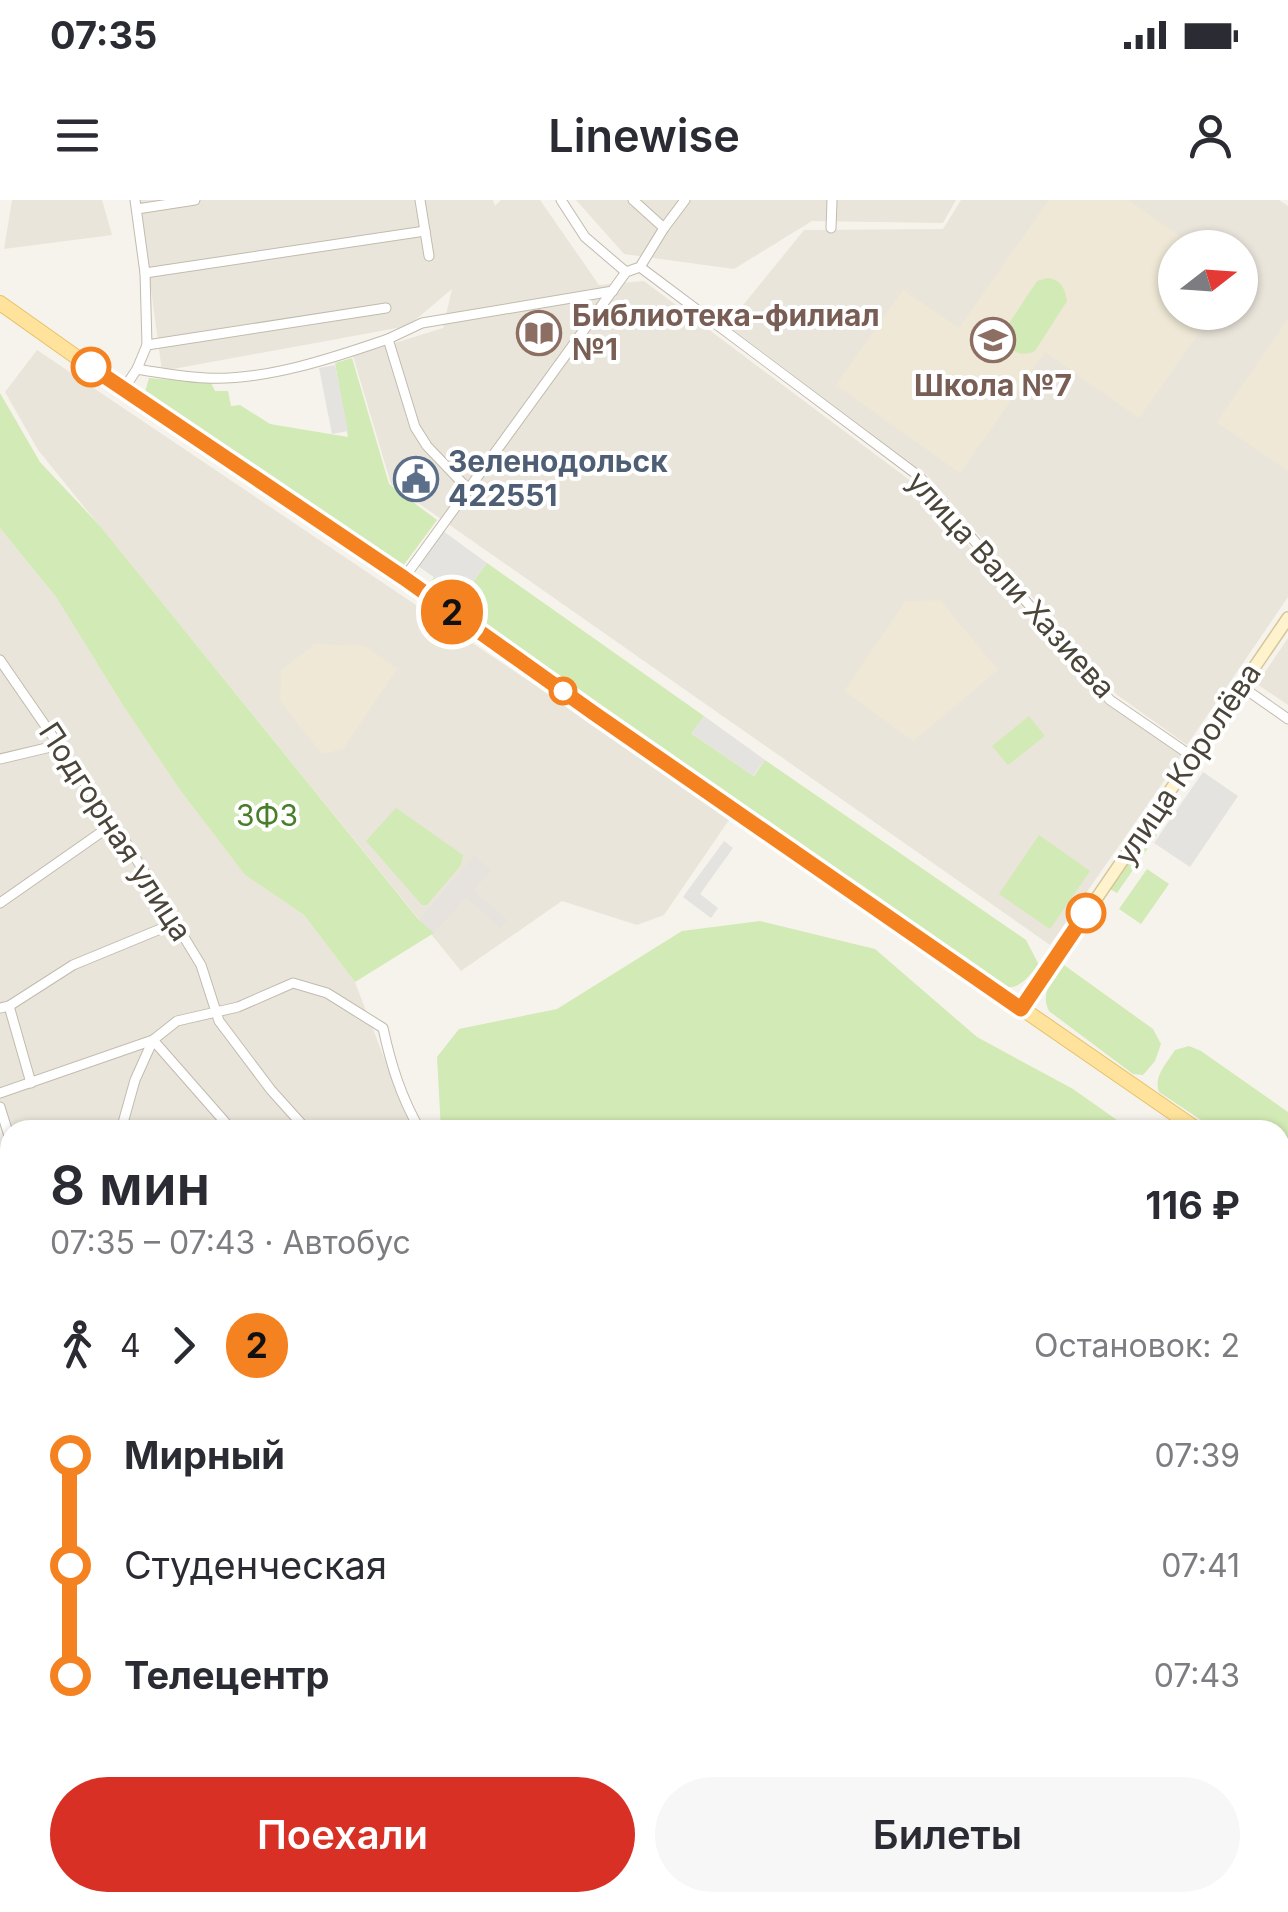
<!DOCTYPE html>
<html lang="ru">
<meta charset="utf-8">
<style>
:root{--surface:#fff;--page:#f7f7f7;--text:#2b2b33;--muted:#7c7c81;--accent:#d93025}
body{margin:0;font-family:Inter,sans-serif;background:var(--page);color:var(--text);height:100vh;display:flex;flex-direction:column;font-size:38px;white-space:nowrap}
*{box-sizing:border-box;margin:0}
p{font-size:32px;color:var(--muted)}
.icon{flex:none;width:55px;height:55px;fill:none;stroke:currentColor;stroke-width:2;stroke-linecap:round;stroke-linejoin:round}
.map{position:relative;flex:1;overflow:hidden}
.details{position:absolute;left:0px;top:920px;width:1290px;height:792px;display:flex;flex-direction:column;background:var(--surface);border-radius:30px 30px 0 0;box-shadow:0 2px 8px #0004}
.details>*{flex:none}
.badge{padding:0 20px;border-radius:32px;font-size:35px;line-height:65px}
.needle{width:65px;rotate:73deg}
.buttons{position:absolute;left:1158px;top:30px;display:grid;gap:20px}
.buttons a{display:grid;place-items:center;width:100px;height:100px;border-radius:50%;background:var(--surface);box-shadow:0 2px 8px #0004;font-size:50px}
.map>.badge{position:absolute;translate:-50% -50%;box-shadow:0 0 0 5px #fff}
.legs{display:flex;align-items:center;gap:15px;height:110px;padding:0 50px;font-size:32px}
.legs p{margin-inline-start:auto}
.summary{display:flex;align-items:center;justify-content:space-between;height:170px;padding:0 50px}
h1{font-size:55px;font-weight:600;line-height:75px}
.action{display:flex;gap:20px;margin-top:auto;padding:20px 50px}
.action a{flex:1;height:115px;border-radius:60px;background:var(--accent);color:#fff;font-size:40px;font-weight:600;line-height:115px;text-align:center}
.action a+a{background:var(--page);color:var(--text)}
ul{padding:0 50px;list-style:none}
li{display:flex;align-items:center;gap:35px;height:110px;font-size:38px}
li i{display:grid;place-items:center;width:15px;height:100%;margin:0 12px;background:currentColor}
li i::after{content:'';width:25px;height:25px;margin:-12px;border:8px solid;border-radius:50%;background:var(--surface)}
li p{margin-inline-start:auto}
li:first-child i{background:linear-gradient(#0000 50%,currentColor 0)}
li:last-child i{background:linear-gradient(currentColor 50%,#0000 0)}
.status{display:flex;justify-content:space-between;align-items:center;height:70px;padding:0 50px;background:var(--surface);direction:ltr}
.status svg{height:28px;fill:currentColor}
header{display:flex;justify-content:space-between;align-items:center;height:130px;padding:0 50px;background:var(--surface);font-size:45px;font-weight:600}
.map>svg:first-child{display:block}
.residential{fill:#eae5da;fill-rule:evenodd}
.industrial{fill:#e6e2dd}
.education{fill:#efe8d6}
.green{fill:#d2eab5}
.parking{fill:#e5e3e0}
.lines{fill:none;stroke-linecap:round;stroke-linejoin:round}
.street-casing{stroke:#c2bbae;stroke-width:11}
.secondary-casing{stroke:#d6c79b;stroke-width:14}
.primary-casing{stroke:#e6c16a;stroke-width:16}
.street{stroke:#fff;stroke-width:9}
.secondary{stroke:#fff3cd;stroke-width:11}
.primary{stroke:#ffe39c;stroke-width:14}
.line-1-casing{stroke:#fff;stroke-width:22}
.line-1{stroke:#f58220;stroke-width:15}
.stop-1-dot{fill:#fff;stroke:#f58220;stroke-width:5}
.labels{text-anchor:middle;stroke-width:8;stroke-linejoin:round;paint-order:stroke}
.education-label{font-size:30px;font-weight:bold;fill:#785e54;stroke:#fff;text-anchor:start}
.service-label{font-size:30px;font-weight:bold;fill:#4e5e75;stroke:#fff;text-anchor:start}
.street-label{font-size:30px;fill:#4b4439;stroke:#fff}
.park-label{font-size:30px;fill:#4a7f2a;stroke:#fff}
</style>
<div class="status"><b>07:35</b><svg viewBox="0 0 49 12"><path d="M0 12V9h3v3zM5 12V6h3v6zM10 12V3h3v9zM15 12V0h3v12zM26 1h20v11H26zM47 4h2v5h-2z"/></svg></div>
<header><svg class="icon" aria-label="menu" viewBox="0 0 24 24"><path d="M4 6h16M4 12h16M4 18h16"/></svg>Linewise<svg class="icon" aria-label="person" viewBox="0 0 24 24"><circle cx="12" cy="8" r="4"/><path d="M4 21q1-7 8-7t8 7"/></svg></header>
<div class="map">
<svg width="1288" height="1712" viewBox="0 0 1288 1712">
<rect width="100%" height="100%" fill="#f6f3ec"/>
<g class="residential">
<polygon points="12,0 102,0 112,35 4,49"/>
<polygon points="139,0 493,0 495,6 501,0 540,0 599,85 644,81 915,284 1106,504 1182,555 1050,745 391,284 353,156 443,128 452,89 408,126 162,171"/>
<polygon points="576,0 956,0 943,23 812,21 734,69 624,54"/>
<path d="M961,0H1279L1288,6V397L1187,545L1117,495L926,274L727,125L804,30L943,29ZM1175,48H1240V112H1175Z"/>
<polygon points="37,150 731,617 664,715 637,725 562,701 461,771 38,250 5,192"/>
<polygon points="0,328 56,397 124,507 180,590 245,675 304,715 355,782 402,905 422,930 10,930 10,954 0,921"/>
<polygon points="1288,438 1288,505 1257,484"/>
<polygon points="10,1066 10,1215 0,1212 0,1068"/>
</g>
<g class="industrial">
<polygon points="474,656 491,670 473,691 507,720 500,728 466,697 434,733 419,720"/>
<polygon points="22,1703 77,1703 77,1712 23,1712"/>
</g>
<g class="education">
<polygon points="1049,0 1128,0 1195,47 1175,48 1175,112 1213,113 1139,218 1045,152 960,273 836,185 903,90 959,128"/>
<polygon points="1288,119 1288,271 1217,222"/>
<polygon points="940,400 998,470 913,541 844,491 905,402"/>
<polygon points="315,444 365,446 397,469 343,549 322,554 280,501 281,470"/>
</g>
<g class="green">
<path d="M1047,78C1061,79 1065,89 1067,101L1035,151C1019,159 1003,148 1004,131L1037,81Z"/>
<polygon points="352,158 389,284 437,320 403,366 145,192 149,178 211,183 215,191 228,191 231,206 240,205 270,224 348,237 335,163"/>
<polygon points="0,193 40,262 100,326 419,720 434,733 355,782 304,715 245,675 180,590 124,507 56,397 0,328"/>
<path d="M487,363L704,516L692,534L754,576L765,560L1026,740L1039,765C1028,776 1019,792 1002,786L429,385L434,377L462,397Z"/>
<polygon points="1029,516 1045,536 1008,565 992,546"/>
<polygon points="396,608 463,655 461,665 427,705 422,705 366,641"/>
<polygon points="1150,630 1157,635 1117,693 1110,689"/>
<polygon points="1039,635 1090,671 1050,729 999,694"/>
<polygon points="1147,669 1169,684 1141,724 1119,709"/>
<polygon points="760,721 875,749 977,837 1073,889 1131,930 441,930 437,857 459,829 557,809 682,731"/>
<path d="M1064,765L1153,829L1161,844L1155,861L1143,875L1133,874L1049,811C1040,792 1052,780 1064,765Z"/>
<path d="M1189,846L1201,851L1288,912V979L1280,974V930H1216L1159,892C1153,876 1167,863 1175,850Z"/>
<polygon points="1280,1037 1288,1043 1288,1712 114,1712 127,1702 1280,1702"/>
<polygon points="0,1213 10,1216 10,1550 0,1526"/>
</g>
<g class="parking">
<polygon points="335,165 348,231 332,234 319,168"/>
<polygon points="443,331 487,363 462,397 418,366"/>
<polygon points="704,516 765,560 753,576 691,533"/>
<polygon points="1203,572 1238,596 1190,667 1154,643"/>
<polygon points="724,641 733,648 700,694 718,708 711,718 683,697"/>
</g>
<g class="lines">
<defs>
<g id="street">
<polyline points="420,0 429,56"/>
<polyline points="561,0 585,37 626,72"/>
<polyline points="633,0 664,28"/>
<polyline points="137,9 195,0"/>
<polyline points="831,28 832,0"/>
<polyline points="640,67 920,277 1110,500 1193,557"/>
<polyline points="145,73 425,31"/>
<polyline points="388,139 422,123 613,91"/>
<polyline points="147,145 386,108"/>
<path d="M137,169C160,173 183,177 206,178C265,181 333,158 388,139L415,227L427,246L469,290"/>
<polyline points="123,190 137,169 147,145 145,73 135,0"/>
<polyline points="404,378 626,72 640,67 664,28 685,0"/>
<polyline points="0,460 127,644 201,765 219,821 271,890 307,930"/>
<polyline points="1241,486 1288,519"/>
<polyline points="0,559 59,545"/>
<polyline points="0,703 113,624"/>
<polyline points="9,806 31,883"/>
<polyline points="0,808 9,806 73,765 175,723"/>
<path d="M0,893L153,840L177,821L238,807L293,783L327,793L383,828C391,865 401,897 420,930"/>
<polyline points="0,907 10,939"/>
<polyline points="121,930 135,880 153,840 232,930"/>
<polyline points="133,1712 143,1702"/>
</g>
<polyline id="secondary" points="1021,809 1288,418"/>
<g id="primary">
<polyline points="0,103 123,190 404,378 595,514 1198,930"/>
<polyline points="1280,987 1288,993"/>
</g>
</defs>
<use href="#street" class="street-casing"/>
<use href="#secondary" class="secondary-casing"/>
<use href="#primary" class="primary-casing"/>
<use href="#street" class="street"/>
<use href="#secondary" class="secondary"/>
<use href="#primary" class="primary"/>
</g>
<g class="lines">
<defs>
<polyline id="line-1" points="91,167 404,378 595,514 1021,809 1086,713"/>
</defs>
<use href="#line-1" class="line-1-casing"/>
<use href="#line-1" class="line-1"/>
</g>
<defs>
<symbol id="library-ring" viewBox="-11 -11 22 22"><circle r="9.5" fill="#fff" stroke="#8d6e63" stroke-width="1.5"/><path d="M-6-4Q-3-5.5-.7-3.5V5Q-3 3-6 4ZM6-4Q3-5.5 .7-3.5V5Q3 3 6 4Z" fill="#8d6e63"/></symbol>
<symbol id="school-ring" viewBox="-11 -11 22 22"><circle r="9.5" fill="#fff" stroke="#8d6e63" stroke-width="1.5"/><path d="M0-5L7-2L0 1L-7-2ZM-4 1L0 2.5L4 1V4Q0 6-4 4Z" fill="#8d6e63"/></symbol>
<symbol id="civic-ring" viewBox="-11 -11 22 22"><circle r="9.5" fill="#fff" stroke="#5c6f8a" stroke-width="1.5"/><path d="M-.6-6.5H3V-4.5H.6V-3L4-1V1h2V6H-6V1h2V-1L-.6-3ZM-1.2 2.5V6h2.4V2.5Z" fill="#5c6f8a"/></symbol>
</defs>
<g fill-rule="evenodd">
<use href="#library-ring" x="514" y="108" width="50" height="50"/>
<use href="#school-ring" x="968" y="115" width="50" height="50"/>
<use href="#civic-ring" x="391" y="254" width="50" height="50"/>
</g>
<g class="stop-1-dot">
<circle cx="91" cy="167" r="18"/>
<circle cx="563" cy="491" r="12"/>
<circle cx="1086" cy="713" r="18"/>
</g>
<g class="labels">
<g class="education-label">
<text x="572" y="126">Библиотека-филиал<tspan x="572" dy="34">№1</tspan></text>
<text x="993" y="196" text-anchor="middle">Школа №7</text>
</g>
<g class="service-label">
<text x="448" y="272">Зеленодольск<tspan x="448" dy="34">422551</tspan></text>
</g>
<g class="street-label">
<text transform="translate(1011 385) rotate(48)" y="10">улица Вали Хазиева</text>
<text transform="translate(1188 564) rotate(-56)" y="10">улица Королёва</text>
<text transform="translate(115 632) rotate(57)" y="10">Подгорная улица</text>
</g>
<g class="park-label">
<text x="267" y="626">ЗФЗ</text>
</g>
</g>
</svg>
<div class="buttons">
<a><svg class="needle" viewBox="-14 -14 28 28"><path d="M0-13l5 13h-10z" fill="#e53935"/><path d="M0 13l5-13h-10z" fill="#7c7c81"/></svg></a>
</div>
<b class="badge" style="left:452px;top:412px;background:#f58220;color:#111">2</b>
<section class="details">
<div class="summary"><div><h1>8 мин</h1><p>07:35 – 07:43 · Автобус</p></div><b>116 ₽</b></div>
<div class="legs"><svg class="icon" aria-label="walk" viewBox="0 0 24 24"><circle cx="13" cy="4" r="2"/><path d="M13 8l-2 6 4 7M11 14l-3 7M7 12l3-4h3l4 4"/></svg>4<svg class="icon" aria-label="forward" viewBox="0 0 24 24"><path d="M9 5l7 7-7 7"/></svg><b class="badge" style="background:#f58220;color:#111">2</b><p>Остановок: 2</p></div>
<ul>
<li><i style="color:#f58220"></i><b>Мирный</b><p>07:39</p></li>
<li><i style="color:#f58220"></i><span>Студенческая</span><p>07:41</p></li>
<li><i style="color:#f58220"></i><b>Телецентр</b><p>07:43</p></li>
</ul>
<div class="action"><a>Поехали</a><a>Билеты</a></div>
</section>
</div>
